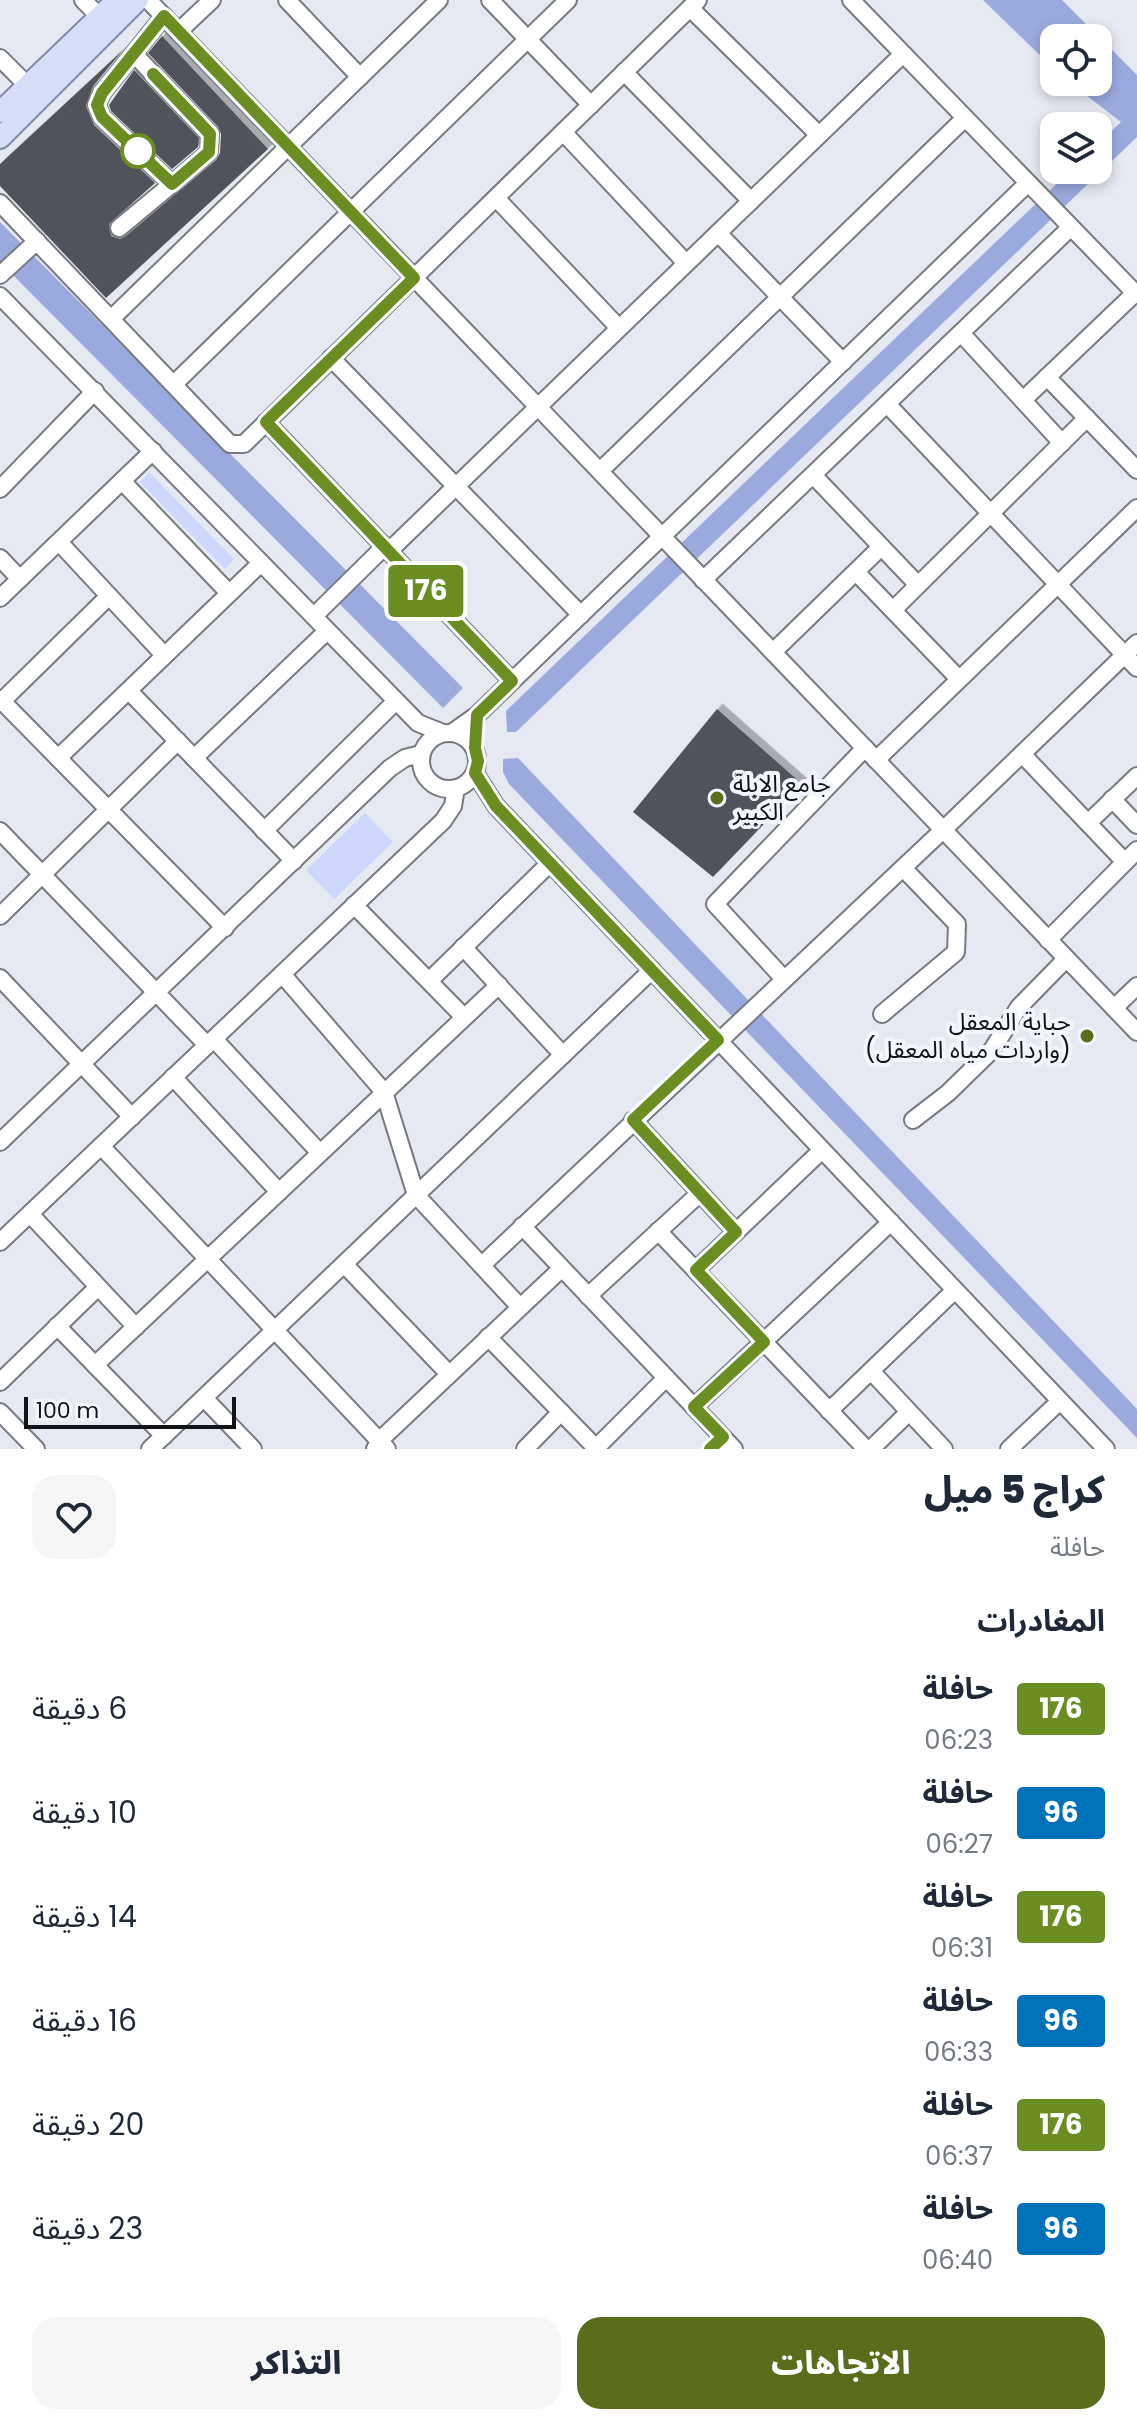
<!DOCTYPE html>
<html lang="ar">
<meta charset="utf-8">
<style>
:root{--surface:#fff;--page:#f6f6f7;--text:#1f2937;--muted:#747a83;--accent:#5a6d1a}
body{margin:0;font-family:Poppins,"Noto Sans Arabic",sans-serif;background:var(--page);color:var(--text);direction:rtl;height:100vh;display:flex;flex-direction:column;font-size:30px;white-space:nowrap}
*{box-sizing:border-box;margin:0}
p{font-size:26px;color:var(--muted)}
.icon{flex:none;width:44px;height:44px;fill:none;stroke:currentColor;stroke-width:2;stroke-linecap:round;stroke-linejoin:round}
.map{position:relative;height:1449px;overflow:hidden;direction:ltr}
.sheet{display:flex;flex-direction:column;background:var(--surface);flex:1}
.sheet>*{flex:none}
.badge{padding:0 16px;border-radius:6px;font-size:28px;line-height:52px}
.buttons{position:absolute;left:1040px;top:24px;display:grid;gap:16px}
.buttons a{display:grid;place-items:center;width:72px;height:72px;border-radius:16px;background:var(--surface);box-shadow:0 4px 12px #0003;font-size:40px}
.scale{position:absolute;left:24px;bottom:20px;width:212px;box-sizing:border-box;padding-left:8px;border:4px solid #131417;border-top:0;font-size:22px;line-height:28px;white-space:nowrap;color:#131417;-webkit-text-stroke:6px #f3f6fe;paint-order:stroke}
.map>.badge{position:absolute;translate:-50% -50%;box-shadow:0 0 0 4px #fff}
h2{padding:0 32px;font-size:30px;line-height:72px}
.round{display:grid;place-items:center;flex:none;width:84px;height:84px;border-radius:24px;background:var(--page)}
.head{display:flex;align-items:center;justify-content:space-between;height:136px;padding:0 32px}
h1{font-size:38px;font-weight:800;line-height:60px}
.primary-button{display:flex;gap:16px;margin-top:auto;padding:16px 32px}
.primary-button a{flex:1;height:92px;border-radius:24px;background:var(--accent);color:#fff;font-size:32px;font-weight:800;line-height:92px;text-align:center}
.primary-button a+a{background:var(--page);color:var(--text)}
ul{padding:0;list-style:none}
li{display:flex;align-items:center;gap:24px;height:104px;padding:0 32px}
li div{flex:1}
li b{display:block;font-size:30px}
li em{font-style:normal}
li .badge{min-width:88px;font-weight:700;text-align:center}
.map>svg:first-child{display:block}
.green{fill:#ccd8fd}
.water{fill:#9baade}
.building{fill:#51535a;filter:url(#shadow)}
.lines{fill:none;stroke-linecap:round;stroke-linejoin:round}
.minor-casing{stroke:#787a81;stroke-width:20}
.major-casing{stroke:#8088a5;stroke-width:24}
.minor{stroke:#fff;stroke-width:16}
.major{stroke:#d6ddf7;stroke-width:20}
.line-casing{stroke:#fff;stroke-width:18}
.line{stroke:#6b8e23;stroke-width:12}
.stop-dot{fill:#fff;stroke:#6b8e23;stroke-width:4}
.poi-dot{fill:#5a6d1a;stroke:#f3f6fe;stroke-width:3}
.labels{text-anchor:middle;stroke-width:8;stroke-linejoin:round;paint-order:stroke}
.poi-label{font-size:24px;fill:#131417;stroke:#f3f6fe;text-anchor:start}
</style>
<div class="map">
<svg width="1137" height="1449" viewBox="0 0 1137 1449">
<defs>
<filter id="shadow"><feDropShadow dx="5.5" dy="-5.5" stdDeviation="0" flood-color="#0004"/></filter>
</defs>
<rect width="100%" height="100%" fill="#e6e9f1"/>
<g class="green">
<polygon points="149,472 234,559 225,569 140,482"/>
<polygon points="365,813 393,842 334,899 306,870"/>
</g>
<g class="water">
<polygon points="983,0 1062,0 1137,75 1137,137 516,732 507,732 506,711 1071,170 1098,170 1098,144 1121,122 1069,82 1098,82 1098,38 1054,38 1054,69"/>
<polygon points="0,222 463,688 443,708 0,262"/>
<polygon points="518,758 1137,1409 1137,1438 509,784 503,772 503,759"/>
</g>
<g class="building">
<polygon points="162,36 268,149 106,298 0,186 0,164 122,51 93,86 86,106 94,125 155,183 109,224 111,236 120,239 126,236 216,160 220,153 221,134 218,127 148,53"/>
<polygon points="134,70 199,138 198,147 172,169 111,111 109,105"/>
<polygon points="717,709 802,784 713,877 633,812"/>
</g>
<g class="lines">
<defs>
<g id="minor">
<polyline points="83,0 100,17"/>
<polyline points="148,0 1137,1032"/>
<polyline points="287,0 360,77"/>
<polyline points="490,0 591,105"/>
<polyline points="851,0 1137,295"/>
<polyline points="690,8 819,135"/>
<polyline points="178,32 212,0"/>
<polyline points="135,55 210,134 209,152 172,184"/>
<polyline points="0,58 28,86"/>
<polyline points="624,72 751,201"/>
<polyline points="563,132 686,263"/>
<polyline points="496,198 619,328"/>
<polyline points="0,203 230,444 244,444 698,0"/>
<polyline points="119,228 172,184 102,117 97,105 102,93 164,16"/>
<polyline points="718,233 843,362"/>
<polyline points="0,275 37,241"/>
<polyline points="0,296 418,723 443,733"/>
<polyline points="111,319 439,0"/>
<polyline points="961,333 1062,443"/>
<polyline points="331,358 581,615"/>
<polyline points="1047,377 1137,470"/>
<polyline points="174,384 568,0"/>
<polyline points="1023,400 1135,293"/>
<polyline points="887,404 1137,668"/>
<polyline points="266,422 512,681"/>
<polyline points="600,471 965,118"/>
<polyline points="813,475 918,585"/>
<polyline points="122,481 229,593"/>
<polyline points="0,489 95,391"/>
<polyline points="59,542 164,655"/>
<polyline points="389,551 903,54"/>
<polyline points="0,558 20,579"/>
<polyline points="856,572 959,679"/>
<polyline points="703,580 1071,227"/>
<polyline points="0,598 153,451"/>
<polyline points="893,610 1087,418"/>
<polyline points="314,616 384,547"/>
<polyline points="773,652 881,547"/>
<polyline points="129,691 294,861"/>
<polyline points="0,699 225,928"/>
<polyline points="0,703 109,596"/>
<polyline points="453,732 477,715 1028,183"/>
<circle cx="449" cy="761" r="28"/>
<polyline points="1022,754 1125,862"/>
<polyline points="58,758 261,563"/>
<polyline points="194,758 327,631"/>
<polyline points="876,760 1137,508"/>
<polyline points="475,773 496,806 1106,1449"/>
<polyline points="1112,799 1137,825"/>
<polyline points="1088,823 1137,776"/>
<polyline points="0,831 207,1045"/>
<polyline points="264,831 396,701"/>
<polyline points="354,905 464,1017"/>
<polyline points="0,916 178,741"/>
<polyline points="1048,940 1137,850"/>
<polyline points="463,947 563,1055"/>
<polyline points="282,974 384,1092 416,1195 520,1307"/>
<polyline points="0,978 132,1117"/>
<polyline points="784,979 715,904 865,748"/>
<polyline points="429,981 550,863"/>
<polyline points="1114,1008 1137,986"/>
<polyline points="882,1014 956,952 957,924 903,868"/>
<polyline points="214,1039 320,1153"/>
<polyline points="173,1077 279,1192"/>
<polyline points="633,1120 736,1232"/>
<polyline points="913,1120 948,1093 992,1050 1019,1007 1066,959"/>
<polyline points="0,1142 390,768 405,758 421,754"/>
<polyline points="101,1146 387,1449"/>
<polyline points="30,1214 136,1327"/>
<polyline points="522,1226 734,1449"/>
<polyline points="658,1231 866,1449"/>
<polyline points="0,1242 443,821 453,806 456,788"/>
<polyline points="344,1264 449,1374"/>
<polyline points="482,1265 943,830 1137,643"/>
<polyline points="696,1270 822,1150"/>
<polyline points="588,1296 700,1193"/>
<polyline points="57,1326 164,1436"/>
<polyline points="488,1337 597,1449"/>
<polyline points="95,1365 499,985"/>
<polyline points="871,1371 944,1449"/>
<polyline points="0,1382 98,1287"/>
<polyline points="204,1398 253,1449"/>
<polyline points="694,1407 891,1222"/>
<polyline points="829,1411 955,1290"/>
<polyline points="0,1412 36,1449"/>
<polyline points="596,1448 666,1378"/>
<polyline points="150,1449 652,970"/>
<polyline points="375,1449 379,1441 561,1269"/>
<polyline points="525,1449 561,1412"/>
<polyline points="871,1449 909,1412"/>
<polyline points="1009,1449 1060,1401"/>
</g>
<g id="major">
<polyline points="0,112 117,0"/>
<polyline points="0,138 138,0"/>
</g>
</defs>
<use href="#minor" class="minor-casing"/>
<use href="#major" class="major-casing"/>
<use href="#minor" class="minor"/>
<use href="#major" class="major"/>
</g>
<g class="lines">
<defs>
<polyline id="line" points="153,74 210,134 209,152 172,184 102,117 97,105 102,93 164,16 414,278 266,422 512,681 477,715 475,748 478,761 475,773 496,806 718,1040 633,1120 736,1232 696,1270 764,1342 694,1407 723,1437 710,1449"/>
</defs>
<use href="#line" class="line-casing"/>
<use href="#line" class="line"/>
</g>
<circle class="stop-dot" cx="138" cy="151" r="16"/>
<g class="poi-dot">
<circle cx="717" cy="798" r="8"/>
<circle cx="1087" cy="1036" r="8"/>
</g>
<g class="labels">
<g class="poi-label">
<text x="733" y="792">جامع الابلة<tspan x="733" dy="28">الكبير</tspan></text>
<text x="1071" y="1030" text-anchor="end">جباية المعقل<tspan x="1071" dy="28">(واردات مياه المعقل)</tspan></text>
</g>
</g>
</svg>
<div class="buttons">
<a><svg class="icon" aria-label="locate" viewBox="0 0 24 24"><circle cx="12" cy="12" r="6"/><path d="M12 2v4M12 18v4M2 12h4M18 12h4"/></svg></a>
<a><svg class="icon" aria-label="layers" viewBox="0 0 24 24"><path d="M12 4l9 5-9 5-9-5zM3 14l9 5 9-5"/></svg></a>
</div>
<div class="scale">100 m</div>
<b class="badge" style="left:426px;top:591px;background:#6b8e23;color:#fff">176</b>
</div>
<section class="sheet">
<div class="head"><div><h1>كراج 5 ميل</h1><p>حافلة</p></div><a class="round"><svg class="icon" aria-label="heart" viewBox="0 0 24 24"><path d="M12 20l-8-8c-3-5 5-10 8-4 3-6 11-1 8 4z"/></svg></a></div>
<h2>المغادرات</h2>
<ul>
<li><span class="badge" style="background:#6b8e23;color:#fff">176</span><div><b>حافلة</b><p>06:23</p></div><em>6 دقيقة</em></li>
<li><span class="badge" style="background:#0072bc;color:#fff">96</span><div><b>حافلة</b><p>06:27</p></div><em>10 دقيقة</em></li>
<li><span class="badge" style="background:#6b8e23;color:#fff">176</span><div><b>حافلة</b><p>06:31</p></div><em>14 دقيقة</em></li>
<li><span class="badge" style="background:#0072bc;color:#fff">96</span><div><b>حافلة</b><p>06:33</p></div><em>16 دقيقة</em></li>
<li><span class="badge" style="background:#6b8e23;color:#fff">176</span><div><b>حافلة</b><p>06:37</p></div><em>20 دقيقة</em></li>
<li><span class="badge" style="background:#0072bc;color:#fff">96</span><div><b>حافلة</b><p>06:40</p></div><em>23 دقيقة</em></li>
</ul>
<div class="primary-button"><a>الاتجاهات</a><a>التذاكر</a></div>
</section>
